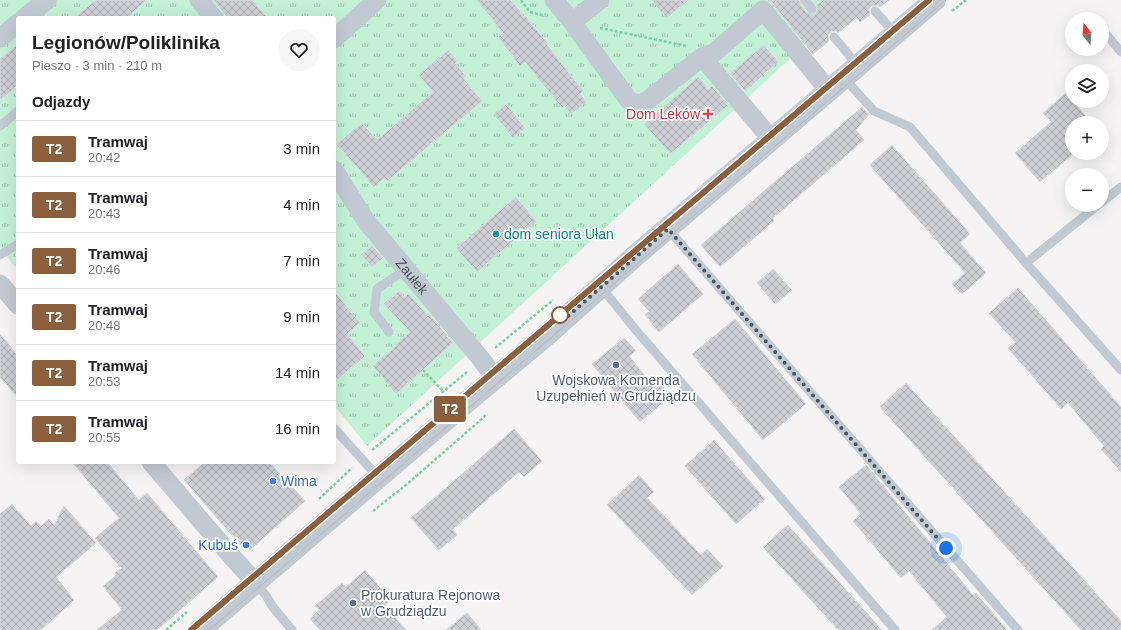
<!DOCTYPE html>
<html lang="pl">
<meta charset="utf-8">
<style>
:root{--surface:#fff;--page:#f6f6f6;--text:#202124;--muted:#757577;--line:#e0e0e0}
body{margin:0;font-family:Arial,sans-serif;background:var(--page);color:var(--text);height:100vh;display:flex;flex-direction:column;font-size:15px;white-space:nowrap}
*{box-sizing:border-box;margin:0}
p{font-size:13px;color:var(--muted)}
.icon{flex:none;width:22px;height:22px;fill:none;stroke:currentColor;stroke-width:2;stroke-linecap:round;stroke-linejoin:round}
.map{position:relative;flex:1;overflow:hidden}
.drawer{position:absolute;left:16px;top:16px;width:320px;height:448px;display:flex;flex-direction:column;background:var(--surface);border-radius:4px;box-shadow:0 4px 16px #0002}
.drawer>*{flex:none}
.badge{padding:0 8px;border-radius:3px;font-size:14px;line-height:26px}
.needle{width:26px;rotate:343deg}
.controls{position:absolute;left:1065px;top:12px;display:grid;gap:8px}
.controls a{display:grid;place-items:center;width:44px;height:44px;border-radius:50%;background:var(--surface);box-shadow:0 4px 16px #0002;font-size:20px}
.you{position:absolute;width:20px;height:20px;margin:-10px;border:3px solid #fff;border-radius:50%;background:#1a73e8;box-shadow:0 0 0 6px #1a73e833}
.map>.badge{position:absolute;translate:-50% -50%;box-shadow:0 0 0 2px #fff}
h2{padding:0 16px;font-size:15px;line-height:36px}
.round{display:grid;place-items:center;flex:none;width:42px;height:42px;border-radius:21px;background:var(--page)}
.headline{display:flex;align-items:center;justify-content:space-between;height:68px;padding:0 16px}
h1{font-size:19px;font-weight:800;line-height:30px}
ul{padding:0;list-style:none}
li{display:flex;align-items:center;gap:12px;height:56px;padding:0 16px;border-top:1px solid var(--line)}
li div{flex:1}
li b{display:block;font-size:15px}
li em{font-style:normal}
li .badge{min-width:44px;font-weight:700;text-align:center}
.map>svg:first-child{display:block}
.grass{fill:url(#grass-tufts)}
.building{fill:url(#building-cross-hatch);stroke:#d7d9de}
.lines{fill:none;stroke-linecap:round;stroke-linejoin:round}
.path{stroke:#7ad0a6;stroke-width:2.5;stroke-dasharray:3 2;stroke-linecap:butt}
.service{stroke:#c1cad2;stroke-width:9}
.minor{stroke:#c1cad2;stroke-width:19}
.tertiary{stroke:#c1cad2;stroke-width:22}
.tram{stroke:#b5b8bd;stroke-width:1}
.line-casing{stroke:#fff;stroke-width:9}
.line{stroke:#8b5e3c;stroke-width:6}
.walk{stroke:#4a5661;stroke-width:4;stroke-dasharray:0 7.2}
.health-dot{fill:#e0444e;stroke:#fff;stroke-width:1.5}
.culture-dot{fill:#0f9aa8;stroke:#fff;stroke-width:1.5}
.stop-dot{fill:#fff;stroke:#8b5e3c;stroke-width:2}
.service-dot{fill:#5c6f8a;stroke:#fff;stroke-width:1.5}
.shop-dot{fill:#3f7fe0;stroke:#fff;stroke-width:1.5}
.labels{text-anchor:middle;stroke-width:3.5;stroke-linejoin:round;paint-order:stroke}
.health-label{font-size:14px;fill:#be3a42;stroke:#fff;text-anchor:end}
.culture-label{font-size:14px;fill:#0d838f;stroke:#fff;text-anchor:start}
.street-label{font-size:14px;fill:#4a5661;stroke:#fff}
.service-label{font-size:14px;fill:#4e5e75;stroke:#fff}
.shop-label{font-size:14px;fill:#366cbe;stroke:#fff;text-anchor:start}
</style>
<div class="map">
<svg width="1121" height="630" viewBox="0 0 1121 630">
<defs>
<pattern id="grass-tufts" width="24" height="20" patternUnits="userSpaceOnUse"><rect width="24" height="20" fill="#c3f1d5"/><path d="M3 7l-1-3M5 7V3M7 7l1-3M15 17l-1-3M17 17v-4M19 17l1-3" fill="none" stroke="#a0c6b0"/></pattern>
<pattern id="building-cross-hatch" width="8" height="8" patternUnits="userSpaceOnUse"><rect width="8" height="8" fill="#cdcfd5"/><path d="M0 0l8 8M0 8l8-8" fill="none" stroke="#a8abb0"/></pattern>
</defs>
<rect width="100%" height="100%" fill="#f5f3f3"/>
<polygon class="grass" points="0,0 854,0 367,446 334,405 334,18 18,18 18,270 0,248"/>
<g class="building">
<polygon points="96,0 147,0 126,18 74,18"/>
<polygon points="213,0 252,0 268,18 228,18"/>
<polygon points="477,0 511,0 524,17 525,16 548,44 547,45 583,91 580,94 586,102 571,114 565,106 562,108 525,62 520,66 498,37 503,33"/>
<polygon points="652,0 689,0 666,18"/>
<polygon points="767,0 799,0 800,4 807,13 812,15 815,14 817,12 818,9 817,5 823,0 889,0 880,7 877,5 871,6 869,9 870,15 860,22 856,18 838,33 836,31 831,32 828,35 829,41 813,54 772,3"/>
<polygon points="18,44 18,85 0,100 0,59"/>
<polygon points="764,45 778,62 745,91 730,73"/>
<polygon points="448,50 457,61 455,63 466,76 463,78 482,101 387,181 384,178 374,187 337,144 362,123 377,140 433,92 419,75"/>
<polygon points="698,77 708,89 712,86 728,105 713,118 670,154 644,124"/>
<polygon points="1066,93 1092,123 1072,123 1072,155 1040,182 1015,153 1051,122 1043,113"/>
<polygon points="506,104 525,128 513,138 494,114"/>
<polygon points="862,107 869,114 856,130 864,140 773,218 774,221 720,267 701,245"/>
<polygon points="892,145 970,234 960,243 986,273 962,294 952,284 965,273 870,165"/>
<polygon points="516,197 536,221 477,272 456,248"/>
<polygon points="372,246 383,258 372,267 361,255"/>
<polygon points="678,264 703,294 659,332 645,315 649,311 638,299"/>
<polygon points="773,269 792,290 775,304 757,283"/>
<polygon points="1018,288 1121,407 1121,472 1101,449 1104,446 1068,403 1061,409 1008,348 1015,342 989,313"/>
<polygon points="334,291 360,323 347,334 365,356 334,382"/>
<polygon points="399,291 404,297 408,293 428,316 429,314 453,343 396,394 373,366 397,345 396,344 410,332 384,304"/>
<polygon points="735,319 806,404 763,440 692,354"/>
<polygon points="0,334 18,356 18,398 0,377"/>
<polygon points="624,338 636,351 629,356 654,387 660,383 671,396 640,422 592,364"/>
<polygon points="906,383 1121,621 1121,630 1081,630 880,407"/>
<polygon points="514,429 542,461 524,477 519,472 453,529 457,535 439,550 411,518"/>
<polygon points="714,440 765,499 736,524 685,466"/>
<polygon points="72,462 107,462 139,500 147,493 218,577 157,630 97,630 122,610 103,586 117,575 115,573 121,568 95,538 119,518"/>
<polygon points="205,462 269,462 305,501 251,549 243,548 184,480"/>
<polygon points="866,465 973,595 976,593 1007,630 932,630 947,617 909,571 901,578 853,521 861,514 839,487"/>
<polygon points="639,475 654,492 647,498 701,555 707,549 723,566 692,595 607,505"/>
<polygon points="12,504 31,526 36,521 41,526 49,519 54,525 64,506 96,543 56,577 74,600 41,630 0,630 0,514"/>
<polygon points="788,525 882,630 838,630 763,547"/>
<polygon points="365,570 391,600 384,606 406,630 320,630 310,619 319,610 315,606 342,583 346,587"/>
<polygon points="467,613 481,630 446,630"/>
</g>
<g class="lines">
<g class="path">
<polyline points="521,0 530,12 542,15"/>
<polyline points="952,11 966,0"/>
<polyline points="600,28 687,46"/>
<polyline points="495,348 553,300"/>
<polyline points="423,370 443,391"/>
<polyline points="372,450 467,372"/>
<polyline points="319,499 352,468"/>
<polyline points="373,511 406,485 484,417 486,414"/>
<polyline points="166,630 187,612"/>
</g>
<g class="service">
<polyline points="805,0 812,9"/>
<polyline points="875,11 895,34"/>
<polyline points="1107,35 1121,52"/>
<polyline points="834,37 858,66"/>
<polyline points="844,78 874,111 910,127 1026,263"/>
<polyline points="0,126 18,111"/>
<polyline points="1102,202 1121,187"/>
<polyline points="1098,205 1026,263 1121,370"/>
<polyline points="668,229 1018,630"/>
<polyline points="0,255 18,244"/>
<polyline points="601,287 635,329 895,630"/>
<polyline points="389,332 374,312 377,289 406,269"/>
<polyline points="334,428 378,477"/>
<polyline points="256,583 267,597 272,606 292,630"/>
</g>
<g class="minor">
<polyline points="199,0 214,18"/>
<path d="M554,0L572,22L630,102C637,104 642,104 648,100L702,57L715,52L763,10L829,91"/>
<polyline points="24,18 47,0"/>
<polyline points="572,22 600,0"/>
<polyline points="0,38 18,23"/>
<polyline points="334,39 377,0"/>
<polyline points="702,57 772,140"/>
<path id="s1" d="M334,170L366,221L481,359L495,378"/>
<polyline points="0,284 18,305"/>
<polyline points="151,462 233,558 256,583"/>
</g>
<polyline class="tertiary" points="200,630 469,400 549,333 635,256 935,0"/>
<g class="tram">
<polyline points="191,630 929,0"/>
<polyline points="209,630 946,0"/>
</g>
</g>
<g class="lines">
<defs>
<polyline id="line" points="191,630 929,0"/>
</defs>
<use href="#line" class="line-casing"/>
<use href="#line" class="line"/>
<polyline class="walk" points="560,315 559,324 668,229 946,548"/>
</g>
<path class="health-dot" d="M706 108h4v4h4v4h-4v4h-4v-4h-4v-4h4z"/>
<circle class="culture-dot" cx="496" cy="234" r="4"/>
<circle class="stop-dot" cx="560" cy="315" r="8"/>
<g class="service-dot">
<circle cx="616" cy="365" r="4"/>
<circle cx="353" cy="603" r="4"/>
</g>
<g class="shop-dot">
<circle cx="273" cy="481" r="4"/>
<circle cx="246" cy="545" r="4"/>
</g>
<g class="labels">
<g class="health-label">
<text x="700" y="119">Dom Leków</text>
</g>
<g class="culture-label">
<text x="504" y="239">dom seniora Ułan</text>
</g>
<g class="street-label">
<text dy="5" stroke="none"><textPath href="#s1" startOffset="132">Zaułek</textPath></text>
</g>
<g class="service-label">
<text x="616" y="385">Wojskowa Komenda<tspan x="616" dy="16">Uzupełnień w Grudziądzu</tspan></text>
<text x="361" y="600" text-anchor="start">Prokuratura Rejonowa<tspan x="361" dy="16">w Grudziądzu</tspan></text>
</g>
<g class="shop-label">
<text x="281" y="486">Wima</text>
<text x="238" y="550" text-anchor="end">Kubuś</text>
</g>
</g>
</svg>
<div class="controls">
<a><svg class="needle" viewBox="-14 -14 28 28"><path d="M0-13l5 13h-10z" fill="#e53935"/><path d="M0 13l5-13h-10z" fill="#757577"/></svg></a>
<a><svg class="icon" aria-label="layers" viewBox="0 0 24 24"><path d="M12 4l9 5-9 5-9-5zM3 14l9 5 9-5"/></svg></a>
<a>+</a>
<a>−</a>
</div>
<div class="you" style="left:946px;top:548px"></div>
<b class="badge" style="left:450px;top:409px;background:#8b5e3c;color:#fff">T2</b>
<section class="drawer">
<div class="headline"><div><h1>Legionów/Poliklinika</h1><p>Pieszo · 3 min · 210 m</p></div><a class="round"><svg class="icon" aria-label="heart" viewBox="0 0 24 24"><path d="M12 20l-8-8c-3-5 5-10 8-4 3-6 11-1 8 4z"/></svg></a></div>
<h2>Odjazdy</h2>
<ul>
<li><span class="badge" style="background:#8b5e3c;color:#fff">T2</span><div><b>Tramwaj</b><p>20:42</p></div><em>3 min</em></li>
<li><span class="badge" style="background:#8b5e3c;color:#fff">T2</span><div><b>Tramwaj</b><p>20:43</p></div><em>4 min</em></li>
<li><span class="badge" style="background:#8b5e3c;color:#fff">T2</span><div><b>Tramwaj</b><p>20:46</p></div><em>7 min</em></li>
<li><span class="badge" style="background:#8b5e3c;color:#fff">T2</span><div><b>Tramwaj</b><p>20:48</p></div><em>9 min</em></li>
<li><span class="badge" style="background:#8b5e3c;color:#fff">T2</span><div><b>Tramwaj</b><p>20:53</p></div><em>14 min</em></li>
<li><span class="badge" style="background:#8b5e3c;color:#fff">T2</span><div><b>Tramwaj</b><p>20:55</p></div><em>16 min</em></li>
</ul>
</section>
</div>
